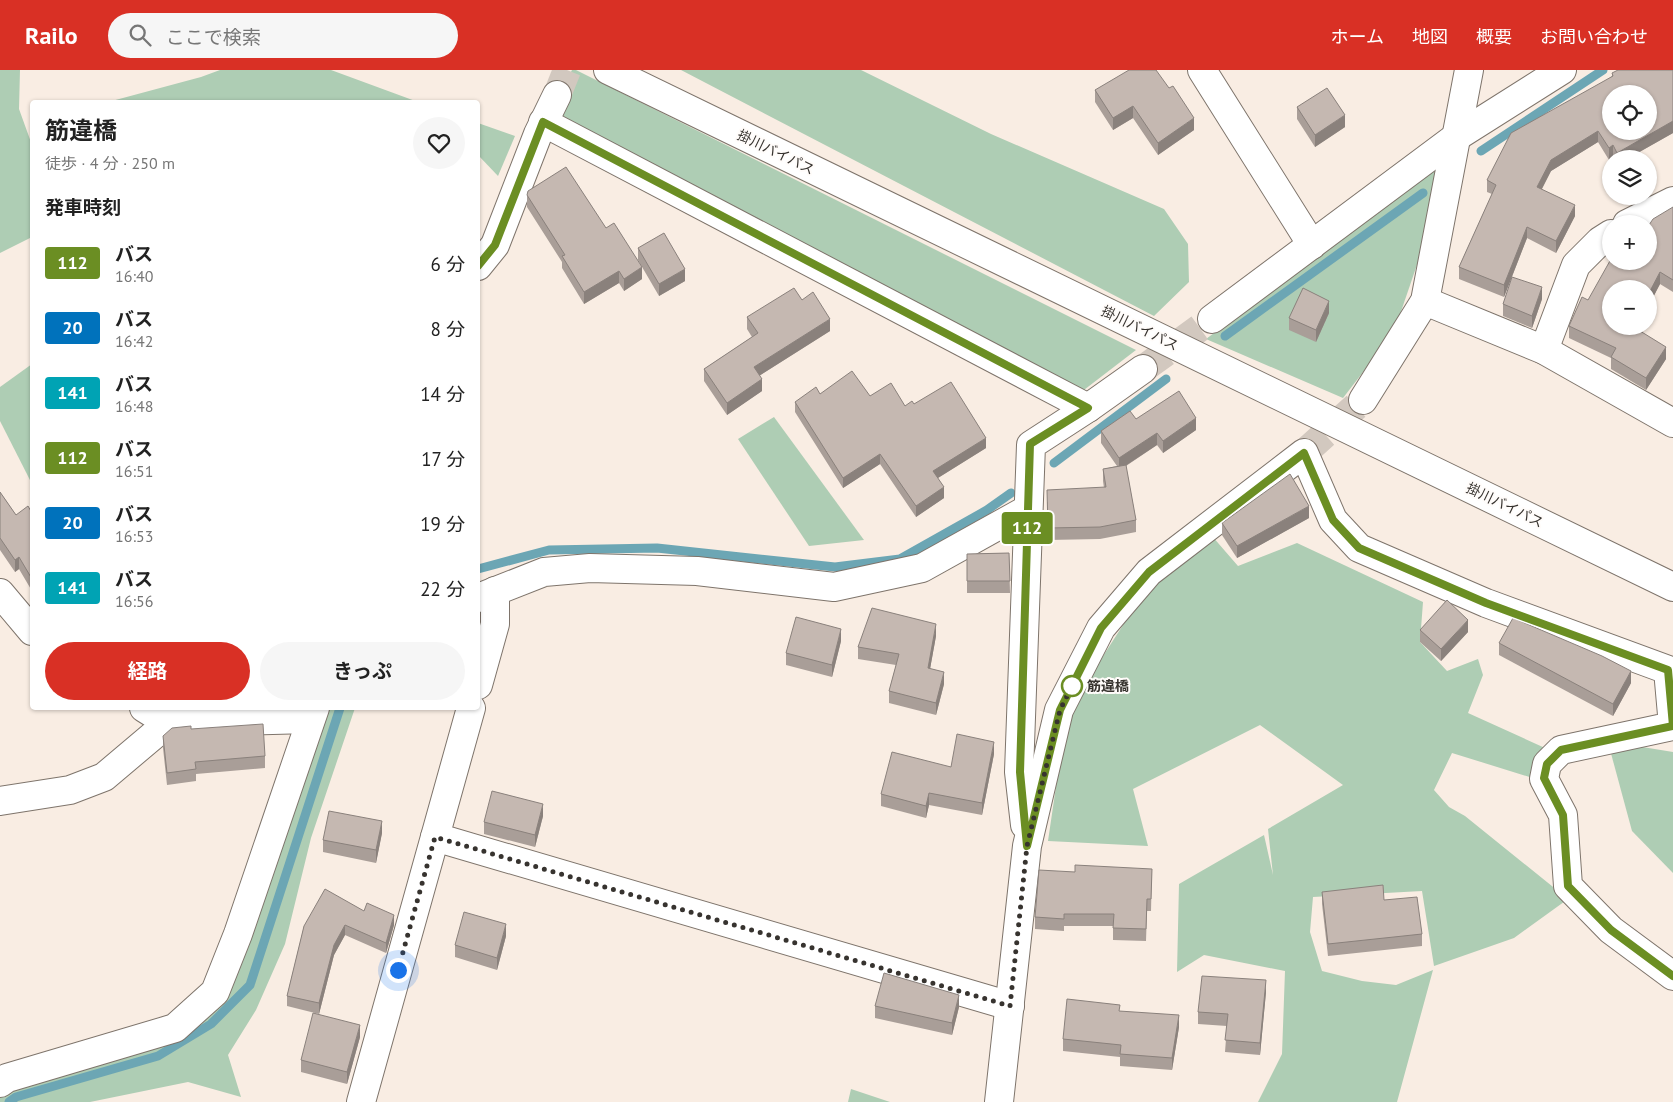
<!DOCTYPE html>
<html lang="ja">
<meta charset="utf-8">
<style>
:root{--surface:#fff;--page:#f6f6f6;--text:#222;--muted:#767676;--accent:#d93025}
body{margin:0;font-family:"PT Sans","Noto Sans JP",sans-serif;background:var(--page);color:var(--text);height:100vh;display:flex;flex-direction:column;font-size:19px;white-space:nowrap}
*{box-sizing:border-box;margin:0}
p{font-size:16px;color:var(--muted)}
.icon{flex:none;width:28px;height:28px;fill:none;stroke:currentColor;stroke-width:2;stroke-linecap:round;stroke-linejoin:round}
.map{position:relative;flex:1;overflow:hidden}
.drawer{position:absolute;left:30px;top:30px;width:450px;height:610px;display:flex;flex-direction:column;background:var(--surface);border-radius:5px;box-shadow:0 1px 4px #0004}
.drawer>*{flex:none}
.badge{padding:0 10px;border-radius:4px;font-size:18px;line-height:32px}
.tools{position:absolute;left:1602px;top:15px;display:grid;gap:10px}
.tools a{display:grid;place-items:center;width:55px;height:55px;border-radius:50%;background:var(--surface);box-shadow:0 1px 4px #0004;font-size:25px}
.you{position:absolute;width:25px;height:25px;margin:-12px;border:4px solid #fff;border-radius:50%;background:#1a73e8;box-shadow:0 0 0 8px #1a73e833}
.map>.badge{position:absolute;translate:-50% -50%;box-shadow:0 0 0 2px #fff}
h2{padding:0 15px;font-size:19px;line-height:45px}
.round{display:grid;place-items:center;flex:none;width:52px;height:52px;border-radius:26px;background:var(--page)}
.headline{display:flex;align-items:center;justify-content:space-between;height:85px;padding:0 15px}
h1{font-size:24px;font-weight:700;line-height:38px}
.button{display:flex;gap:10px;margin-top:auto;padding:10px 15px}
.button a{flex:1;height:58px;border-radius:30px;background:var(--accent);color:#fff;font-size:20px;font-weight:700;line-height:58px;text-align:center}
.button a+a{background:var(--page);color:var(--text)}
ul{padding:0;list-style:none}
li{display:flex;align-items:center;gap:15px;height:65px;padding:0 15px}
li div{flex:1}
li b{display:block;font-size:19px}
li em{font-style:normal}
li .badge{min-width:55px;font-weight:700;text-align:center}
header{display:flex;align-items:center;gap:30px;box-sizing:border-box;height:70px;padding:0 25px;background:var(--accent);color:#fff}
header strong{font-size:24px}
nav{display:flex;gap:28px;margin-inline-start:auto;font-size:18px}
.search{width:350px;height:45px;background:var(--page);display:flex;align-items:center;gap:12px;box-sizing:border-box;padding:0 18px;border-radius:28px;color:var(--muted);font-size:19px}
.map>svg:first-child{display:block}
.green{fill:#aecdb4}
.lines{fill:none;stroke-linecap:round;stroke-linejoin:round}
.stream{stroke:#6ca6b4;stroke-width:9}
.street-tunnel{stroke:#d2c8bf;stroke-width:28;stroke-dasharray:28 14;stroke-linecap:butt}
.street-casing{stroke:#7e746b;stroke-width:30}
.highway-casing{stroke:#7e746b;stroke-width:30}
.street{stroke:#fff;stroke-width:28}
.highway{stroke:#fff;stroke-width:28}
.wall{fill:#a99e98}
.shaded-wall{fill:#8a817c}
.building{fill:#c5b8b1;stroke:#8a817c;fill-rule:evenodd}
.line-casing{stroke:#fff;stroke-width:11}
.line{stroke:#6b8e23;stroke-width:8}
.walk{stroke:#37332f;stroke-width:5;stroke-dasharray:0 9}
.stop-dot{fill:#fff;stroke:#6b8e23;stroke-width:2.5}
.labels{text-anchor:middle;stroke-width:4;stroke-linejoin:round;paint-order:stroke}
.street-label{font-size:14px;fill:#37332f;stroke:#fffcfa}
.stop-label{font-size:14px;font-weight:bold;fill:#37332f;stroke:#fffcfa;text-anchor:start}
</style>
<header>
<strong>Railo</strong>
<div class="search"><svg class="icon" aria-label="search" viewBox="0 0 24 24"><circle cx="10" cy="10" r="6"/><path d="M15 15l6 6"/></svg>ここで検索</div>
<nav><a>ホーム</a><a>地図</a><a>概要</a><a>お問い合わせ</a></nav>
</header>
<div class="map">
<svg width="1673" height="1032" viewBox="0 0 1673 1032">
<rect width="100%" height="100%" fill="#f9ede3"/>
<g class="green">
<polygon points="0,0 20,0 19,39 32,75 32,167 0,183"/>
<polygon points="220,0 331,0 418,32 108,32 201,7"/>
<polygon points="572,0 576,0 1136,280 1080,323 543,52"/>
<polygon points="681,0 861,0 991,64 1164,139 1188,174 1189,212 1154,246"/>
<polygon points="478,53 515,66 498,106 478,85"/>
<polygon points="1435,100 1440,102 1434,145 1394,262 1343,328 1206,269"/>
<polygon points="32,294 32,414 0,351 0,317"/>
<polygon points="774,347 864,470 809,476 738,369"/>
<polygon points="1212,466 1238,496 1297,473 1423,532 1420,572 1447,601 1478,589 1483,605 1468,643 1545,678 1536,709 1452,683 1434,720 1449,737 1465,746 1568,829 1514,868 1434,896 1422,821 1313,827 1310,862 1322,901 1362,911 1396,915 1433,900 1397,1032 1258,1032 1282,984 1285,901 1204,885 1177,902 1179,814 1264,765 1273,805 1268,759 1343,715 1260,655 1133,719 1148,776 1048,771 1067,642 1152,510"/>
<polygon points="315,638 355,638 311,768 285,874 256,940 228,985 241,1027 188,1012 90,1032 0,1032 0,1016 175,958 215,922"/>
<polygon points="1624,674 1673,682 1673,803 1632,761 1609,676"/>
<polygon points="851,1019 890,1032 848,1032"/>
</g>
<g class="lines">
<g class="stream">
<polyline points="1481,81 1603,0"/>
<polyline points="1225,266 1423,123"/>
<polyline points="1054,393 1166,309"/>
<polyline points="478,499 549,480 657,478 835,497 900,489 987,440 1011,423"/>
<polyline points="9,1032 16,1027 158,986 211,954 250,915 340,638"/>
</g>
<g class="street-tunnel">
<polyline points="557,25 567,0"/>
<polyline points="1143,299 1212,249"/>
<polyline points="1304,383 1363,330"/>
</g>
<defs>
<g id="street">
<polyline points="1202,0 1312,175"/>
<polyline points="543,52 1088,338"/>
<polyline points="1627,154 1673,131"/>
<polyline points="478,196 495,175 538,64 557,25"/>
<polyline points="1425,231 1544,280 1673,353"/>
<polyline points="1212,249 1456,67 1562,0"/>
<polyline points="1544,280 1576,195 1600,171 1611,164"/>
<polyline points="1363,330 1425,231 1469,0"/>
<polyline points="0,523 32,561"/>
<polyline points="478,528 544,502 590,498 697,501 834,517 922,498 1028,439"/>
<polyline points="478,615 495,554 495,521"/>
<polyline points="144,638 168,653 310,649"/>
<polyline points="0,731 70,720 104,707 168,653"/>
<polyline points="1025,755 1019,702 1031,375 1088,338 1143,299"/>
<polyline points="435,767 1010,936"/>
<polyline points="0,1013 7,1008 175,958 215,922 238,864 315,638"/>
<polyline points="361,1032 471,638"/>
<polyline points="999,1032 1027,776 1059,640 1101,558 1149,502 1304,383 1333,450 1359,478 1486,533 1668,600 1673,656 1561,680 1547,694 1544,709 1563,745 1568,816 1611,860 1673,906"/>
</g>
<polyline id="highway" points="608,0 1673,517"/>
</defs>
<use href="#street" class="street-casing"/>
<use href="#highway" class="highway-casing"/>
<use href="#street" class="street"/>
<use href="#highway" class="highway"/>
</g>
<g class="wall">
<polygon points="1673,0 1673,63 1627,89 1614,89 1613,87 1609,90 1598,72 1551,101 1542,119 1575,146 1556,183 1527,168 1504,227 1459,209 1459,197 1492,124 1487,122 1487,110 1612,6 1612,3"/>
<polygon points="1095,20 1194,60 1158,85 1133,48 1113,60 1095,32"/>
<polygon points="1297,37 1345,57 1315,77 1297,49"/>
<polygon points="527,125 606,158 642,209 624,221 619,213 584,234 562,198 562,192 527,137"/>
<polygon points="1673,137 1673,222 1660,214 1649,235 1649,219 1611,256 1637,256 1636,258 1666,289 1646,320 1611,299 1611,288 1569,268 1569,256 1588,230"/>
<polygon points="638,178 685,211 659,226 638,190"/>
<polygon points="1542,229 1532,258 1503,246 1503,234"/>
<polygon points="802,230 830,261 759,306 762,321 727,345 704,311 704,299 752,267 747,259 747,247"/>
<polygon points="1329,243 1316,272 1289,260 1289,248"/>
<polygon points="870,326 905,336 914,334 986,378 938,408 944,428 916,447 880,394 843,418 795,342 795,332"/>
<polygon points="1136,349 1196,360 1163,383 1157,375 1126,396 1136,450 1136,462 1100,469 1048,470 1047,432 1104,418 1103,411 1103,399 1117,396 1101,373 1101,361"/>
<polygon points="0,422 16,445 32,443 32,521 19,499 15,502 0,480"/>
<polygon points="1309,448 1237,488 1222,465 1222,453"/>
<polygon points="1009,483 1010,523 967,523 967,484"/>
<polygon points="1420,560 1468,562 1441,591 1420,572"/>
<polygon points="936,566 930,599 944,614 936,645 889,633 889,621 896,595 858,589 858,577"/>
<polygon points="841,571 832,607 786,595 786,583"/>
<polygon points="1499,573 1631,613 1613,646 1499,585"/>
<polygon points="191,659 265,686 265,698 196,704 196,711 167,715 163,678 163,666"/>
<polygon points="994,684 982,745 929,735 926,748 881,736 881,724 951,697"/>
<polygon points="543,746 535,777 484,764 484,752"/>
<polygon points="382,763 376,793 323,782 323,770"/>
<polygon points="1152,799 1151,841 1147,841 1146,871 1113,870 1113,856 1064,856 1064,861 1035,859 1035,847 1075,802"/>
<polygon points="1322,822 1384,830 1422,864 1422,876 1328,886 1322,834"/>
<polygon points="364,841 394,855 386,883 345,865 334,885 319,944 287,936 287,926 304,856"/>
<polygon points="506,866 497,900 455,887 455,875"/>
<polygon points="1266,922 1260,985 1225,982 1227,956 1198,954 1198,942"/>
<polygon points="875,936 959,937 952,965 875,948"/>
<polygon points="1120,941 1179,957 1172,1000 1120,996 1120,987 1063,981 1063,969"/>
<polygon points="360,967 347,1014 301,1002 301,990"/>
</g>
<g class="shaded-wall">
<polygon points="1133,36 1133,48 1113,60 1113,48"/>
<polygon points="1345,45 1345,57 1315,77 1315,65"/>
<polygon points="1194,48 1194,60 1158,85 1158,73"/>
<polygon points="1673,51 1673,63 1627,89 1617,89 1617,83"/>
<polygon points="1598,61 1598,72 1551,101 1537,128 1537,117 1551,90"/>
<polygon points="1613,75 1613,87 1609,90 1609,78"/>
<polygon points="1575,135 1575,146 1556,183 1556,171"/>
<polygon points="1527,157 1527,168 1504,227 1504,215"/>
<polygon points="642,197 642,209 624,221 624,209"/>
<polygon points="685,199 685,211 659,226 659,214"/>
<polygon points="619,201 619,213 584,234 584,222"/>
<polygon points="1660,202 1660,214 1649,235 1649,223"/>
<polygon points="1542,217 1542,229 1532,258 1532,246"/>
<polygon points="1329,231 1329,243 1316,272 1316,260"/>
<polygon points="830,249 830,261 754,309 754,297"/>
<polygon points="1666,277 1666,289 1646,320 1646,308"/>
<polygon points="762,309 762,321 727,345 727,333"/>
<polygon points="1196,348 1196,360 1163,383 1163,371"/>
<polygon points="1157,363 1157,375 1119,400 1119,388"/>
<polygon points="986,368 986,378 933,411 933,401"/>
<polygon points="880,384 880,394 843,418 843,408"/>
<polygon points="944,417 944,428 916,447 916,436"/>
<polygon points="1309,436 1309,448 1237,488 1237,476"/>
<polygon points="19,487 19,499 15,502 15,490"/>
<polygon points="1468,550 1468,562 1441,591 1441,579"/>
<polygon points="936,554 936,566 928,610 928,598"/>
<polygon points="841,559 841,571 832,607 832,595"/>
<polygon points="1631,601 1631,613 1613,646 1613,634"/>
<polygon points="944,602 944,614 936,645 936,633"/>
<polygon points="994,672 994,684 982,745 982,733"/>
<polygon points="929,723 929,735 926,748 926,736"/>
<polygon points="543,734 543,746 535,777 535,765"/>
<polygon points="382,751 382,763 376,793 376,780"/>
<polygon points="394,845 394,855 386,883 386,873"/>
<polygon points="506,854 506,866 497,900 497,888"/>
<polygon points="345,855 345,865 334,885 319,944 319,933 334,875"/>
<polygon points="1266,910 1266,922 1260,985 1260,973"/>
<polygon points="959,925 959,937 952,965 952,953"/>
<polygon points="1179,945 1179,957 1172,1000 1172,988"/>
<polygon points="360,955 360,967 347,1014 347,1002"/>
</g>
<g class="building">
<polygon points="1129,0 1156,0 1169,18 1173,16 1194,48 1158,73 1133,36 1113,48 1095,20"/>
<path d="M1618,0H1673V51L1617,83L1613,75L1609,78L1598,61L1551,90L1537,117L1575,135L1556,171L1527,157L1504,215L1459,197L1496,115L1487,110L1511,63L1613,6L1612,3ZM1611,24H1649V61H1611Z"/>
<polygon points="1327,18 1345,45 1315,65 1297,37"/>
<polygon points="566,97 606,158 614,153 642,197 624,209 619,201 584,222 562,186 565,185 527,125 528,121"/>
<polygon points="1673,137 1673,210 1660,202 1649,223 1649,219 1611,219 1611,256 1632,256 1666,277 1646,308 1611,287 1616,278 1569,256 1582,227 1588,230 1611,189 1611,191 1621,191 1623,192 1623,191 1649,191 1649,155 1653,149"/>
<polygon points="664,163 685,199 659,214 638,178"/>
<polygon points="1512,207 1542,217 1532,246 1503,234"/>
<polygon points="794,218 802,230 813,222 830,249 754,297 762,309 727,333 704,299 758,263 747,247"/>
<polygon points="1303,218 1329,231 1316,260 1289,248"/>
<polygon points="852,301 870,326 891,313 905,336 912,331 914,334 951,312 986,368 933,401 944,417 916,436 880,384 843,408 795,332 816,317 820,324"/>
<polygon points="1179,321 1196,348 1163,371 1157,363 1119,388 1101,361 1130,341 1136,349"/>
<polygon points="1126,395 1136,450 1100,457 1048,458 1047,420 1106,417 1103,399"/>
<polygon points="1290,404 1309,436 1237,476 1222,453"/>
<polygon points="0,422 16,445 28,436 32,443 32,509 19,487 15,490 0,468"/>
<polygon points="1009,483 1010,511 967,511 967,484"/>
<polygon points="1447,530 1468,550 1441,579 1420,560"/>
<polygon points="872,538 936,554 928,598 944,602 936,633 889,621 899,584 858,577"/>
<polygon points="796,547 841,559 832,595 786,583"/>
<polygon points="1513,548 1602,586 1631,601 1613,634 1499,573"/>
<polygon points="263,654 265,686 195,692 196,699 167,703 163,666 172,658 191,656 191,659"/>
<polygon points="957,664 994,672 982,733 929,723 926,736 881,724 892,682 951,697"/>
<polygon points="492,721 543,734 535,765 484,752"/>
<polygon points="329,741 382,751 376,780 323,770"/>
<polygon points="1075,795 1152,799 1151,829 1147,829 1146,859 1113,858 1114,844 1064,844 1064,849 1035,847 1039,800 1075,802"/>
<polygon points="1383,815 1384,830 1417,827 1422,864 1328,874 1322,822"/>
<polygon points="325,819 364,841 367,833 394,845 386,873 345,855 334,875 319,933 287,926 304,856"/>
<polygon points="464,842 506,854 497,888 455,875"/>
<polygon points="884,903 959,925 952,953 875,936"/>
<polygon points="1202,906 1266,910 1260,973 1225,970 1228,944 1198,942"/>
<polygon points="1067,929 1120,935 1119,941 1179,945 1172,988 1120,984 1121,975 1063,969"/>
<polygon points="313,943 360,955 347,1002 301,990"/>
</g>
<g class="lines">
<defs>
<polyline id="line" points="478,196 495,175 543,52 1088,338 1030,374 1020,702 1027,776 1060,640 1101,558 1149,502 1304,383 1333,450 1359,478 1486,533 1668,600 1673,656 1561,680 1547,694 1544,708 1563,745 1568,816 1611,860 1673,906"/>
</defs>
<use href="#line" class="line-casing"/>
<use href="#line" class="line"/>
<polyline class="walk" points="398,900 435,767 1010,936 1027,776 1060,640 1072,616"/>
</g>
<circle class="stop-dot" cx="1072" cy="616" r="10"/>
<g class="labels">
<g class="street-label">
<text transform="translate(776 82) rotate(26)" y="5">掛川バイパス</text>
<text transform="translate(1140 258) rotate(26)" y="5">掛川バイパス</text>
<text transform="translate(1505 435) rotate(26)" y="5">掛川バイパス</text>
</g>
<g class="stop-label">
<text x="1087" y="621">筋違橋</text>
</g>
</g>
</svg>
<div class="tools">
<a><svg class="icon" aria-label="locate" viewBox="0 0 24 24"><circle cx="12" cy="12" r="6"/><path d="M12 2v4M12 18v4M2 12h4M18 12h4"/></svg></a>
<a><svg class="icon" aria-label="layers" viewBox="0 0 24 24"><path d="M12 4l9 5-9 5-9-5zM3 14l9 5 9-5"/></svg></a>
<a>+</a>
<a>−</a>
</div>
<div class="you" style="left:398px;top:900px"></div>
<b class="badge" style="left:1027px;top:458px;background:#6b8e23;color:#fff">112</b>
<section class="drawer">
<div class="headline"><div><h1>筋違橋</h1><p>徒歩 · 4 分 · 250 m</p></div><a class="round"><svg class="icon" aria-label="heart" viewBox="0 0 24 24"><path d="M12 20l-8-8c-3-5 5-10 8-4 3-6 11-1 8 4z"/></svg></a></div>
<h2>発車時刻</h2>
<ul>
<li><span class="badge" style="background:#6b8e23;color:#fff">112</span><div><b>バス</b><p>16:40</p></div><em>6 分</em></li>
<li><span class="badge" style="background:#0072bc;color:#fff">20</span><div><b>バス</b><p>16:42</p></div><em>8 分</em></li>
<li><span class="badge" style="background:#00a3b4;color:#fff">141</span><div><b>バス</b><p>16:48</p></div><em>14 分</em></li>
<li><span class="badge" style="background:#6b8e23;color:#fff">112</span><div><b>バス</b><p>16:51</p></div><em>17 分</em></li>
<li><span class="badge" style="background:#0072bc;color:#fff">20</span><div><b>バス</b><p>16:53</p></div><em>19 分</em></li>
<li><span class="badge" style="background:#00a3b4;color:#fff">141</span><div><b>バス</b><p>16:56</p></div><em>22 分</em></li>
</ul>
<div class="button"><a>経路</a><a>きっぷ</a></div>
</section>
</div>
